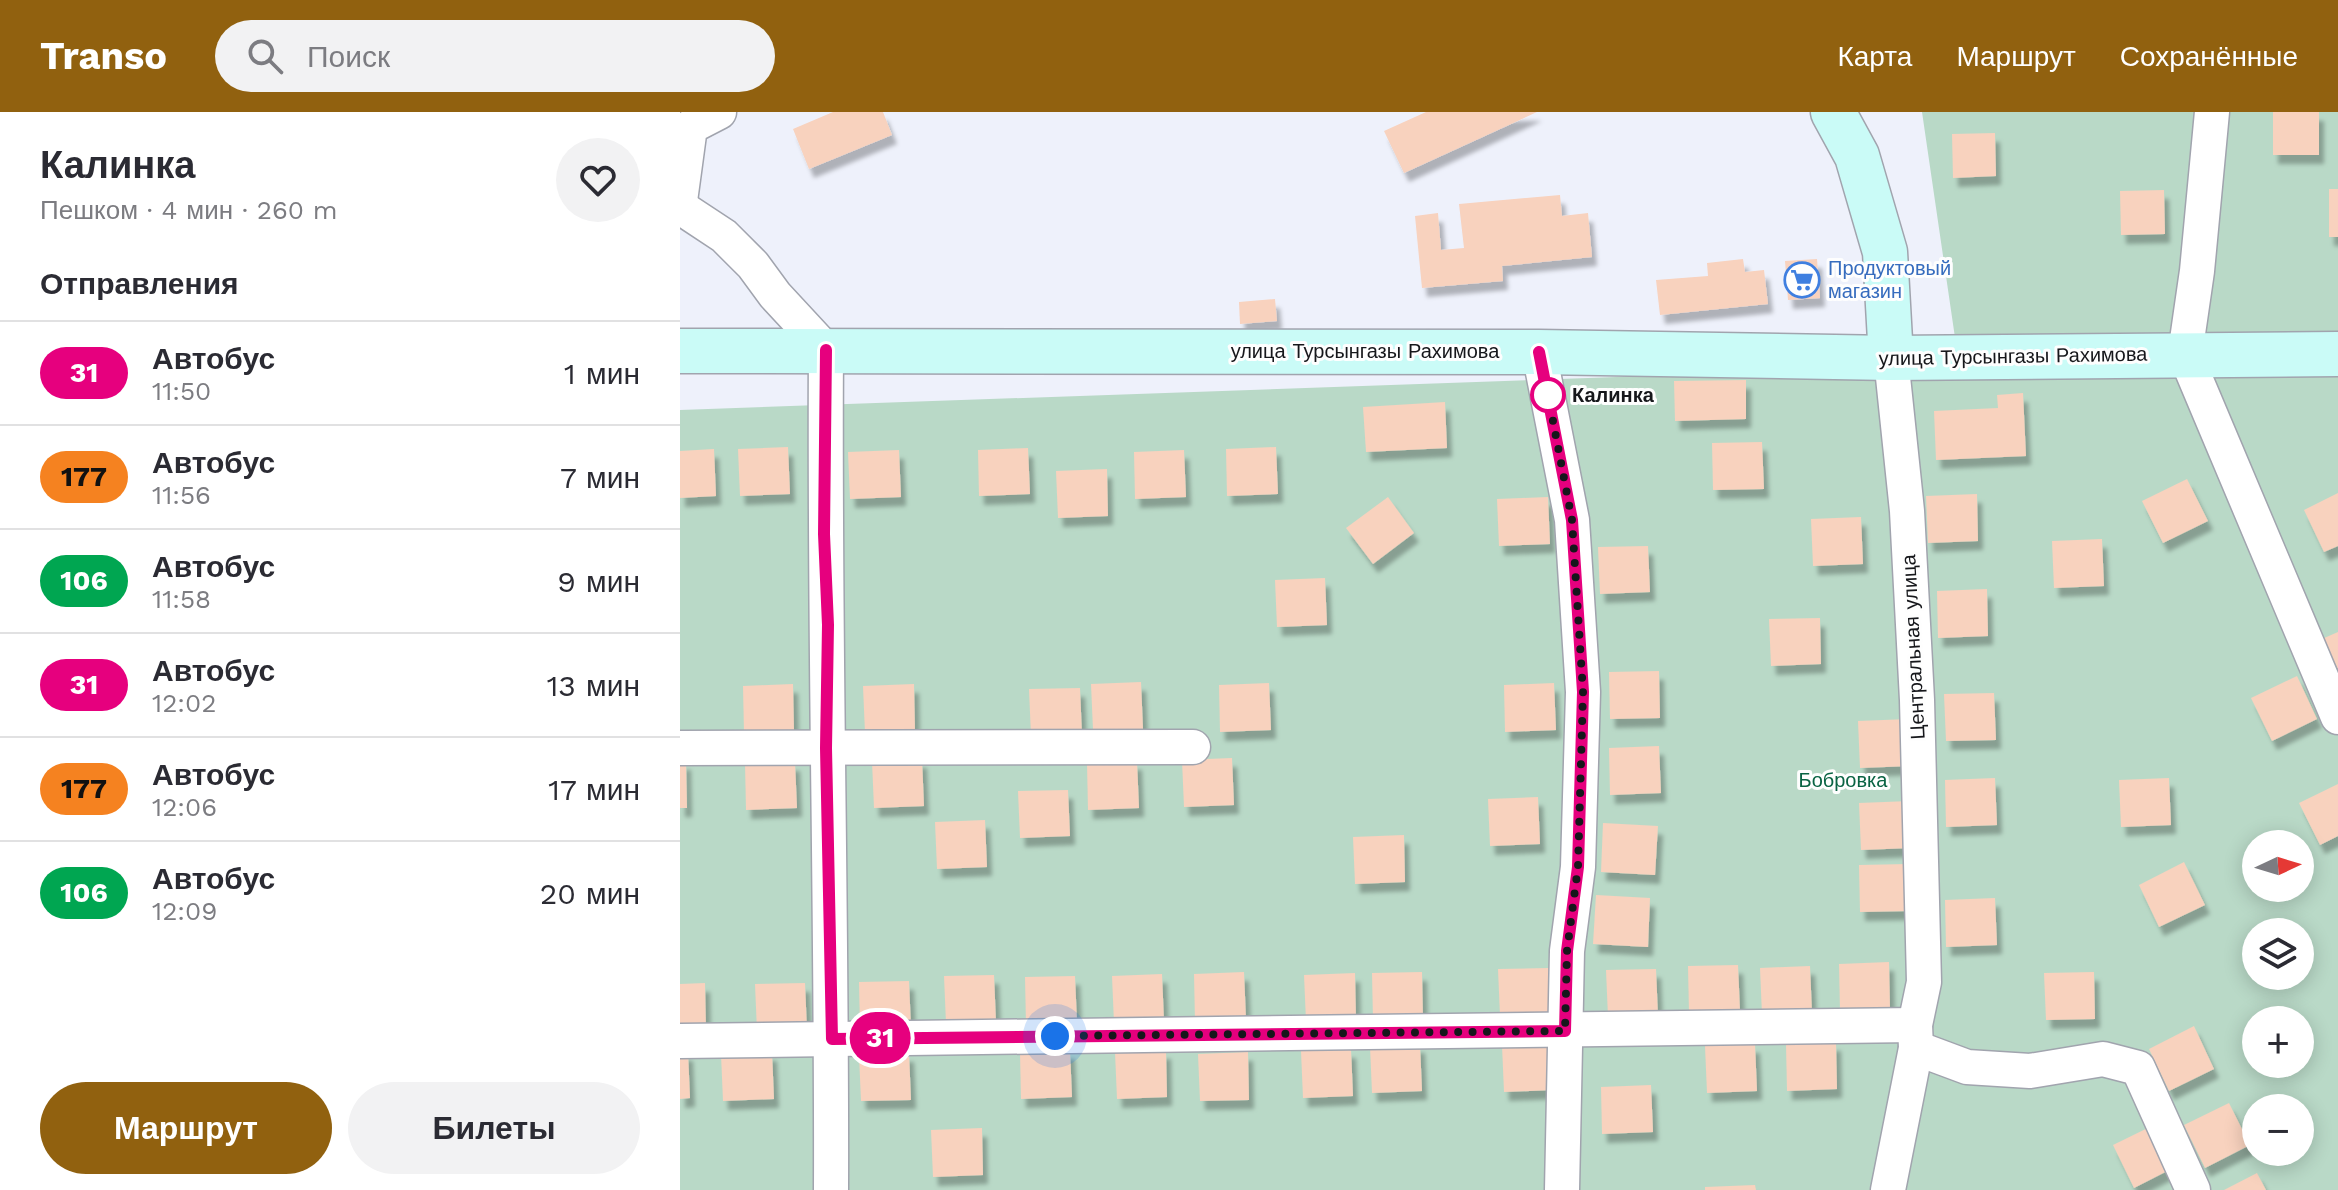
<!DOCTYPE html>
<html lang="ru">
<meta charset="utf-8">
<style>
:root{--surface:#fff;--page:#f2f2f3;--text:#2b2b33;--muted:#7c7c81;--line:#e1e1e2;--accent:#91610f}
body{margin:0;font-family:"Work Sans",sans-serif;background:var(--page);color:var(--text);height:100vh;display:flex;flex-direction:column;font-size:30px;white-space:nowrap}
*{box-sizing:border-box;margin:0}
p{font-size:26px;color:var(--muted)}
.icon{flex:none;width:44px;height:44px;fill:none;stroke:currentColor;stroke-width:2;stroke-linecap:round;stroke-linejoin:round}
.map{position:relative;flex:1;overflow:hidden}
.side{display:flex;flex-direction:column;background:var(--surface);width:680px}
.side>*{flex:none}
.badge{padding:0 16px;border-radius:26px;font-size:28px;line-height:52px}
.needle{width:52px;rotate:86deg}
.fabs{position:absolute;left:1562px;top:718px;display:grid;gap:16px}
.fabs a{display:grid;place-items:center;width:72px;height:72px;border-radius:50%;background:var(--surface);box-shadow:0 4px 20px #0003;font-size:40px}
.you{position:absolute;width:40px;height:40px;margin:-20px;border:6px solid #fff;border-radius:50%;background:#1a73e8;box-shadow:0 0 0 12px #1a73e833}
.map>.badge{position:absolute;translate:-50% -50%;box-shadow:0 0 0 4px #fff}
h2{padding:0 40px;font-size:30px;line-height:72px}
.round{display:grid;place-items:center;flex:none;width:84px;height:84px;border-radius:42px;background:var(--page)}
.summary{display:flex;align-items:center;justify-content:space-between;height:136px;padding:0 40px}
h1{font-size:38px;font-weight:700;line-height:60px}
.button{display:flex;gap:16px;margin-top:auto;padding:16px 40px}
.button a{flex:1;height:92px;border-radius:48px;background:var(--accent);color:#fff;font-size:32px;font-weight:700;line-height:92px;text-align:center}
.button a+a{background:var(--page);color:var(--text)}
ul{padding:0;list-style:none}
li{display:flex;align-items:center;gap:24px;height:104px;padding:0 40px;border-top:2px solid var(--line)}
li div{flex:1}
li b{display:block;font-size:30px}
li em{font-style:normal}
li .badge{min-width:88px;font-weight:700;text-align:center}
header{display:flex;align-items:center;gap:48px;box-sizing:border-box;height:112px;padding:0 40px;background:var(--accent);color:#fff}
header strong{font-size:38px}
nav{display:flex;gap:44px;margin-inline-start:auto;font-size:28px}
.search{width:560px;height:72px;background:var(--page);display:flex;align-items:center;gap:20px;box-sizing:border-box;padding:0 28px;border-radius:44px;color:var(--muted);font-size:30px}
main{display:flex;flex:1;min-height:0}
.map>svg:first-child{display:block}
.green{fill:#b9d9c7;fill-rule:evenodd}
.building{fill:#f8d2be;filter:url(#shadow)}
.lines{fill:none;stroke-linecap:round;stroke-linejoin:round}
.street-casing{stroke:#a1a4ae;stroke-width:37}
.secondary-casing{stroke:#a1a4ae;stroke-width:47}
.street{stroke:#fff;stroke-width:34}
.secondary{stroke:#cafbf7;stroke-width:44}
.line-casing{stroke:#fff;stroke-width:18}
.line{stroke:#e6007e;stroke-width:12}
.walk{stroke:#16171b;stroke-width:8;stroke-dasharray:0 14.4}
.stop-dot{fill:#fff;stroke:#e6007e;stroke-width:4}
.labels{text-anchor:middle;stroke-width:6;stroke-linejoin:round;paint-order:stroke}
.shop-label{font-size:20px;fill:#366cbe;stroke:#fefefe;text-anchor:start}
.street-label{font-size:20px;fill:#16171b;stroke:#fefefe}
.stop-label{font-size:20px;font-weight:bold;fill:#16171b;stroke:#fefefe;text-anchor:start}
.park-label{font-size:20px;fill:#096343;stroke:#fefefe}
</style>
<header>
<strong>Transo</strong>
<div class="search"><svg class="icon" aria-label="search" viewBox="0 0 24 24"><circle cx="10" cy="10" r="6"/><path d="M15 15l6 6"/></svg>Поиск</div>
<nav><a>Карта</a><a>Маршрут</a><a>Сохранённые</a></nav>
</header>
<main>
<section class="side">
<div class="summary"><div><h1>Калинка</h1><p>Пешком · 4 мин · 260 m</p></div><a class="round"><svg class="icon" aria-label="heart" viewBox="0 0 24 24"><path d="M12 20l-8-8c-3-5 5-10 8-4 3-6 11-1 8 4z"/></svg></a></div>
<h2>Отправления</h2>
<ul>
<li><span class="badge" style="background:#e6007e;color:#fff">31</span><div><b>Автобус</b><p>11:50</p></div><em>1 мин</em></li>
<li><span class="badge" style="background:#f58220;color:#111">177</span><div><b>Автобус</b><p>11:56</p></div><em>7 мин</em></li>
<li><span class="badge" style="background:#00a651;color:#fff">106</span><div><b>Автобус</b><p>11:58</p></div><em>9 мин</em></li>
<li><span class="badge" style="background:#e6007e;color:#fff">31</span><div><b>Автобус</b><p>12:02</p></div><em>13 мин</em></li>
<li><span class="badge" style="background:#f58220;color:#111">177</span><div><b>Автобус</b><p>12:06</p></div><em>17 мин</em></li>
<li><span class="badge" style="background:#00a651;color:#fff">106</span><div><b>Автобус</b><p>12:09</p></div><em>20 мин</em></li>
</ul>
<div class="button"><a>Маршрут</a><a>Билеты</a></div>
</section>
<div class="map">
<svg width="1658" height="1078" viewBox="0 0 1658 1078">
<defs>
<filter id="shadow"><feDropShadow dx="5" dy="9" stdDeviation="2" flood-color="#0004"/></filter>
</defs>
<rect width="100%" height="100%" fill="#eef1fb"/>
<path class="green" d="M1242,0H1658V1078H0V298L1279,253ZM1576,732H1620V776H1576ZM1576,820H1620V864H1576ZM1576,908H1620V952H1576ZM1576,996H1620V1040H1576Z"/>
<g class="building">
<polygon points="153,0 203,0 212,23 129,57 113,17"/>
<polygon points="746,0 857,0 724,61 704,19"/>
<rect x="1593" y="0" width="46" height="43"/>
<polygon points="1315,21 1316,64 1273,66 1272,22"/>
<rect x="1649" y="77" width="9" height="48"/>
<polygon points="1484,78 1485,122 1441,123 1440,79"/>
<polygon points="880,83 882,104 908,101 912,145 822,154 823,169 742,176 735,104 758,101 761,138 784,136 779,92"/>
<polygon points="1063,147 1065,160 1084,158 1088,192 980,203 976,168 1028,164 1027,151"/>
<polygon points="1137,147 1140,186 1108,188 1105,149"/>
<polygon points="595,187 597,209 560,212 559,190"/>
<polygon points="1066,268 1066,307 995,309 994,269"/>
<polygon points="1343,281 1346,344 1256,348 1254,299 1318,296 1317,283"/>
<polygon points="765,290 767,336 686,340 683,295"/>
<polygon points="1082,330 1084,377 1033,378 1032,331"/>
<polygon points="108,335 110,382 60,384 58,337"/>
<polygon points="596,335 598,382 547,384 546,337"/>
<polygon points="348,336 350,382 299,384 298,338"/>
<polygon points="34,337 36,384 0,386 0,339"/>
<polygon points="219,338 221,385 170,387 168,340"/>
<polygon points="504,338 506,385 455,387 454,340"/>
<polygon points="427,357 428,404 378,406 376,359"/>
<polygon points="1507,367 1528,409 1483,431 1462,389"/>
<polygon points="1658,381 1658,434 1644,440 1624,398"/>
<polygon points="1297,382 1298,429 1248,431 1246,384"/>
<polygon points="708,385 734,421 693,452 666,416"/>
<polygon points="868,385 870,432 819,434 817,387"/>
<polygon points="1181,405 1183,452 1133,454 1131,407"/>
<polygon points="1422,427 1424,474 1374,476 1372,429"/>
<polygon points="968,434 970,480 920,482 918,435"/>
<polygon points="645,466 647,513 597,515 595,468"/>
<polygon points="1307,477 1308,524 1258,526 1257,479"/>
<polygon points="1140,506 1141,552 1091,554 1089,507"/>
<polygon points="1658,520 1658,556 1648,561 1635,530"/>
<polygon points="979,559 980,606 930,607 929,560"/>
<polygon points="1617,564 1637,607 1592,629 1571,586"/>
<polygon points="461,570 463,617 413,618 411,572"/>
<polygon points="589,571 591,618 540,620 539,573"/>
<polygon points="874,571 876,618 825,620 824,573"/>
<polygon points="113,572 114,619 64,621 63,574"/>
<polygon points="234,572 235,619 185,621 183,574"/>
<polygon points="400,576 402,623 351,624 349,577"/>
<polygon points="1314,581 1316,628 1266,629 1264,582"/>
<polygon points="1229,607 1231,654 1180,656 1178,609"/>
<polygon points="979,634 981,681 930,683 929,636"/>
<polygon points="552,646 554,693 504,695 502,648"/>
<polygon points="242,647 244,694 194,696 192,649"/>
<polygon points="0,649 6,649 7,696 0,696"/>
<polygon points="457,649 459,696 408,698 407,651"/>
<polygon points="115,650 117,696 66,698 65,651"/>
<polygon points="1315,666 1317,713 1266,715 1265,668"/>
<polygon points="1489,666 1491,713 1441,715 1439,668"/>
<polygon points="1658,672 1658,724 1640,733 1619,691"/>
<polygon points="388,678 390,724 340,726 338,679"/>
<polygon points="858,685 860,732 810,734 808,687"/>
<polygon points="1230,689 1231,736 1181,738 1179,691"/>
<polygon points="305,708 307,755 257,757 255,710"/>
<polygon points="923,711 978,714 975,763 921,760"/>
<polygon points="724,723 725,770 675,772 673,725"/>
<polygon points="1504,750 1525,793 1479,815 1459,773"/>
<polygon points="1229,752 1230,799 1180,800 1179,753"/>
<polygon points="916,783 970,786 968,835 913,832"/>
<polygon points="1315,786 1317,833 1266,835 1265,788"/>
<polygon points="1209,850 1210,897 1160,899 1159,852"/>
<polygon points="1058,853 1060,899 1009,901 1008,854"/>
<polygon points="1130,854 1132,901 1082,903 1080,856"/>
<polygon points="869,856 871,903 820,904 818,857"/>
<polygon points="976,857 978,904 928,905 926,858"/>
<polygon points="564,860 566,907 515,909 514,862"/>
<polygon points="742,860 743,907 693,908 692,861"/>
<polygon points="1414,860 1415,907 1366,908 1364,861"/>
<polygon points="675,861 676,908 626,909 624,863"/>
<polygon points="482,862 484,909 434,911 432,864"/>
<polygon points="314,863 316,910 266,911 264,864"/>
<polygon points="395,864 397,910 346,912 345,865"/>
<polygon points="229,869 231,915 180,917 179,870"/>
<polygon points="25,871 26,918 0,919 0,872"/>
<polygon points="125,871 127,918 77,919 75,872"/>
<polygon points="1514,914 1534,957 1489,979 1469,937"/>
<polygon points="1156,930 1157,977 1107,979 1106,932"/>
<polygon points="873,931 874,978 824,980 822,933"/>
<polygon points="740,932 742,979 692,981 690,934"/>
<polygon points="1075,932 1077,979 1027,981 1025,934"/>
<polygon points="671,937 673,984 623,986 621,939"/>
<polygon points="390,938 392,985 341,987 340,940"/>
<polygon points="486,938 487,985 437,987 435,940"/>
<polygon points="0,940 8,940 10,986 0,987"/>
<polygon points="92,940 94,987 43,989 41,942"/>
<polygon points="568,940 569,988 520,989 518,942"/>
<polygon points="229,941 231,988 181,989 179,943"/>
<polygon points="971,973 973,1020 922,1022 921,975"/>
<polygon points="1549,991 1570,1033 1525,1056 1504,1013"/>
<polygon points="1478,1011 1499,1053 1454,1076 1433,1033"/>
<polygon points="302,1016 303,1063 253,1065 251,1018"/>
<polygon points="1577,1061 1586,1078 1544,1078"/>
<polygon points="1075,1073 1076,1078 1025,1078 1025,1075"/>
</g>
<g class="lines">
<defs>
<g id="street">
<polyline points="1532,0 1517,159 1505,242 1658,605"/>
<polyline points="0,89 10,15 39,0"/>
<path d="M0,95L44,124L73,153L95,183L146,238C144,518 152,798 151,1078"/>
<polyline points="859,240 892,408 903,580 898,755 887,839 882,1078"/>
<polyline points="0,636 513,635"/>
<polyline points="0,929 1235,913"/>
<polyline points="1236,936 1287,955 1350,959 1423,947 1458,956 1513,1078"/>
<polyline points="1208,1078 1236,936 1235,913 1244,870 1237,588 1227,399 1211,246"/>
</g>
<g id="secondary">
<polyline points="1153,0 1177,44 1205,140 1211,246"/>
<polyline points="0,239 859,240 1211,246 1658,242"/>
</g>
</defs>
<use href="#street" class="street-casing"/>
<use href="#secondary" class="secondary-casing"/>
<use href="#street" class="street"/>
<use href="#secondary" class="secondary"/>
</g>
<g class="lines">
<defs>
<polyline id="line" points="146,238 144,422 148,513 146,636 152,927 885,919 887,839 898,755 903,580 892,408 859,240"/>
</defs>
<use href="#line" class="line-casing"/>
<use href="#line" class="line"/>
<polyline class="walk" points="375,924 885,919 887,839 898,755 903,580 892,408 868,283"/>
</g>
<defs>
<symbol id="supermarket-ring" viewBox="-11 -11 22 22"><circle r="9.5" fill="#fefefe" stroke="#3f7fe0" stroke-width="1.5"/><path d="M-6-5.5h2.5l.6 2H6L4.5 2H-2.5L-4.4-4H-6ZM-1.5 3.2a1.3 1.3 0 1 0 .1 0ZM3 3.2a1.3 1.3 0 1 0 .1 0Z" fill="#3f7fe0"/></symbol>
</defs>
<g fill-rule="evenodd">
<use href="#supermarket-ring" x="1102" y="148" width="40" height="40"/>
</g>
<circle class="stop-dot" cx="868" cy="283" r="16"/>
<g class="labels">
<g class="shop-label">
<text x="1148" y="163">Продуктовый<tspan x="1148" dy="23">магазин</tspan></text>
</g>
<g class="street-label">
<text x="685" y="246">улица Турсынгазы Рахимова</text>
<text transform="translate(1333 244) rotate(-1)" y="7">улица Турсынгазы Рахимова</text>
<text transform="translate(1233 535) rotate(-93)" y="7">Центральная улица</text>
</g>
<g class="stop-label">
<text x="892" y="290">Калинка</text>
</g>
<g class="park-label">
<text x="1163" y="675">Бобровка</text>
</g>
</g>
</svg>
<div class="fabs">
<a><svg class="needle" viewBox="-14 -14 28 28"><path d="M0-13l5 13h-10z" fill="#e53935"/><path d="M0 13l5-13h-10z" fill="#7c7c81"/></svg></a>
<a><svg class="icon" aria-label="layers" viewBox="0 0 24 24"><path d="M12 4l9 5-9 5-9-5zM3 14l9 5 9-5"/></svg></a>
<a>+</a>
<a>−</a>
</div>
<div class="you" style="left:375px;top:924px"></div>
<b class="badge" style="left:200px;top:926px;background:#e6007e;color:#fff">31</b>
</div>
</main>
